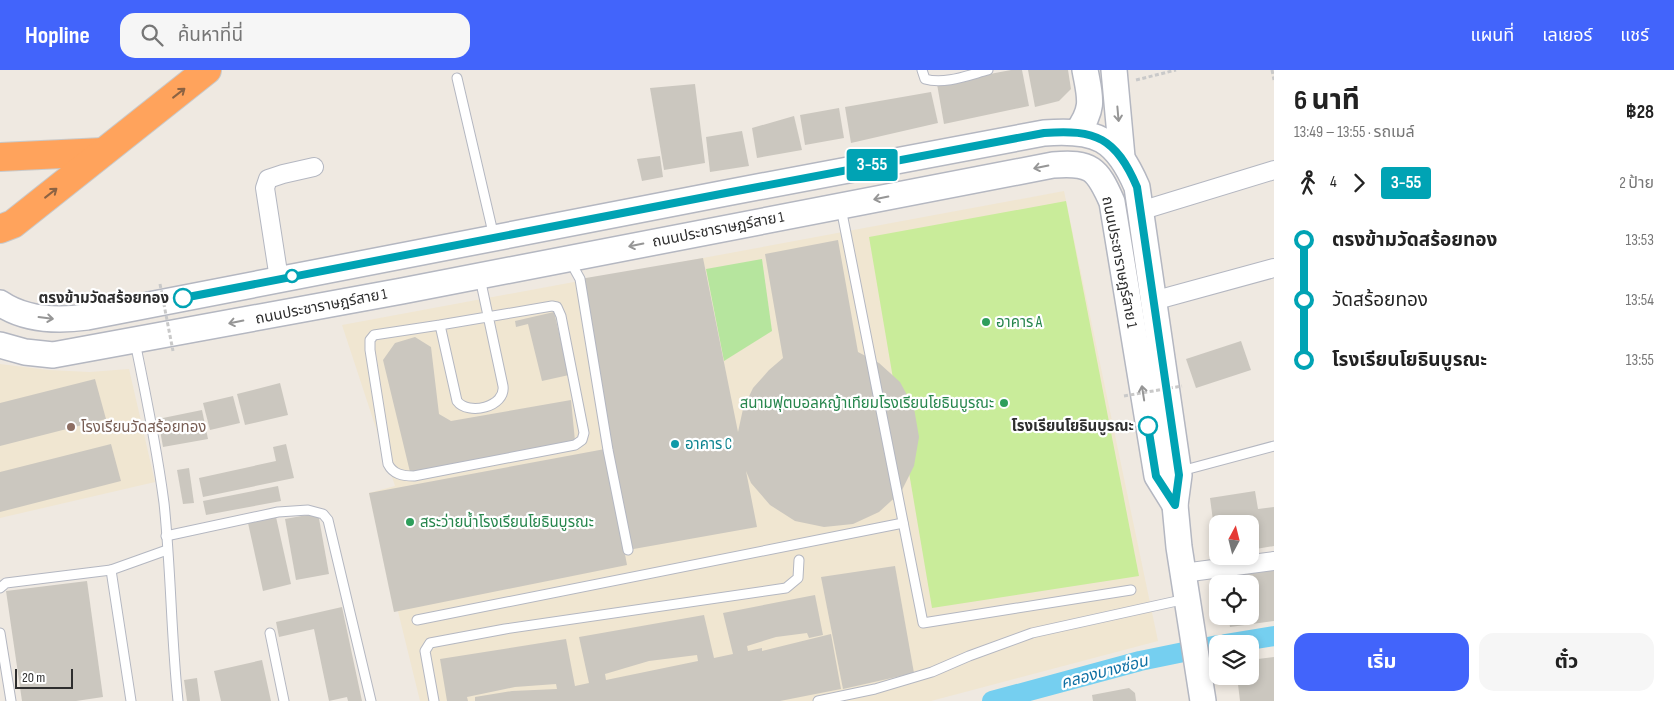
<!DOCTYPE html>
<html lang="th">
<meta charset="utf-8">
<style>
:root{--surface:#fff;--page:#f6f6f6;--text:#222;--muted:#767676;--accent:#4264fb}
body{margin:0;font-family:"Sofia Sans Condensed","Noto Sans Thai",sans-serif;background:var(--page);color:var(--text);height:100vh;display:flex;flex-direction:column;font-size:19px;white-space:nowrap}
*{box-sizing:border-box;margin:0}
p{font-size:16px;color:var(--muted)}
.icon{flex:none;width:28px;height:28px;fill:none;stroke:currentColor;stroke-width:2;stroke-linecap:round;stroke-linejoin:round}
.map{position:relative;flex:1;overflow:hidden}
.details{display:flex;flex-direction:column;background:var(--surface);width:400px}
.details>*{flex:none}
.badge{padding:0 10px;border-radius:4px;font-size:18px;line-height:32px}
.needle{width:32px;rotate:7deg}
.controls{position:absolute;left:1209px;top:445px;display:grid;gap:10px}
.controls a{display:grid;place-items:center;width:50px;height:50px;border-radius:10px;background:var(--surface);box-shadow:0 2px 8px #0003;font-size:25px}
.scale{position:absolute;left:15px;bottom:12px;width:58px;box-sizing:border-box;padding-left:5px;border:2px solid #2e2e2e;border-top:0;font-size:14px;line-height:18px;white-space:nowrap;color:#2e2e2e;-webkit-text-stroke:4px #fff;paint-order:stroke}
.map>.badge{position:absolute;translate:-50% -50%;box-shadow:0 0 0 2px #fff}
.legs{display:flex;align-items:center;gap:8px;height:55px;padding:0 20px;font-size:16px}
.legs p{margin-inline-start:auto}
.overview{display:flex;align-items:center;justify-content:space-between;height:85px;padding:0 20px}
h1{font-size:28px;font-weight:700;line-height:38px}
.cta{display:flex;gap:10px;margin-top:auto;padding:10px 20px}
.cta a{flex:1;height:58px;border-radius:15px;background:var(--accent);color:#fff;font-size:20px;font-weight:700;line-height:58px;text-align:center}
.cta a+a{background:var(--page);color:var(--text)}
ul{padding:0 20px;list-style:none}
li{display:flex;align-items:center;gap:18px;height:60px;font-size:19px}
li i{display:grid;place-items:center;width:8px;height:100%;margin:0 6px;background:currentColor}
li i::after{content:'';width:12px;height:12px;margin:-6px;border:4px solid;border-radius:50%;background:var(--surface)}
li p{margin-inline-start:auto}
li:first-child i{background:linear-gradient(#0000 50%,currentColor 0)}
li:last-child i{background:linear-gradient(currentColor 50%,#0000 0)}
header{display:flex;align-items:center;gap:30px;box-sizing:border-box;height:70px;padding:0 25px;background:var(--accent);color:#fff}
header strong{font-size:24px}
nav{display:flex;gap:28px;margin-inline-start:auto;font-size:18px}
.search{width:350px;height:45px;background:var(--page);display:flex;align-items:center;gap:12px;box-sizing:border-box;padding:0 18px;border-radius:15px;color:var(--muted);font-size:19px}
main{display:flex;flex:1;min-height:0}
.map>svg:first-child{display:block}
.education{fill:#f0e6d1}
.green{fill:#b6e59e}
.pitch{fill:#c9ec9a}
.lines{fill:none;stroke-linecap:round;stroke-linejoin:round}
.canal{stroke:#75cff0;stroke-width:20}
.building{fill:#cbc7bf;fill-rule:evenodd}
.lane-casing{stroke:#b4b7c1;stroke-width:11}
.street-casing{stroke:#b4b7c1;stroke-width:20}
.secondary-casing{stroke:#b4b7c1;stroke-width:28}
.highway-casing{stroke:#c9c9c9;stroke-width:30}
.path{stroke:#c9c9c9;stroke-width:3;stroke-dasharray:4 2.5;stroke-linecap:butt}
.lane{stroke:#fff;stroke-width:9}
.street{stroke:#fff;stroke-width:18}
.secondary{stroke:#fff;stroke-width:25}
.highway{stroke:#ffa35c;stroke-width:28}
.path-bridge{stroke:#c9c9c9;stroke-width:3;stroke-dasharray:4 2.5;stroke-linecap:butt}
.oneway{stroke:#8c6343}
.oneway2{stroke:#969696}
.line-1-casing{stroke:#fff;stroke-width:11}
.line-1{stroke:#00a3b4;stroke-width:8}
.stop-1-dot{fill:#fff;stroke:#00a3b4;stroke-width:2.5}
.leisure-dot{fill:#2e9e5b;stroke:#fff;stroke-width:2}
.education-dot{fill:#8d6e63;stroke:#fff;stroke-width:2}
.culture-dot{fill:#0f9aa8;stroke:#fff;stroke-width:2}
.labels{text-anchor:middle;stroke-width:4.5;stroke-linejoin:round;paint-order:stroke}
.street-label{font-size:15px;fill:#2e2e2e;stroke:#fff}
.stop-label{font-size:15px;font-weight:bold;fill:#2e2e2e;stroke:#fff;text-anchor:end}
.leisure-label{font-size:15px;fill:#27864d;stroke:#fff;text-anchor:start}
.education-label{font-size:15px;fill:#785e54;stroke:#fff;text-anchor:start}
.culture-label{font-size:15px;fill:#0d838f;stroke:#fff;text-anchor:start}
.water-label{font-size:16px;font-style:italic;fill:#0d6fa3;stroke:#fff}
</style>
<header>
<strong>Hopline</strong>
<div class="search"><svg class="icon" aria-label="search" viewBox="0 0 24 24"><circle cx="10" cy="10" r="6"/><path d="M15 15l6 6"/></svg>ค้นหาที่นี่</div>
<nav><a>แผนที่</a><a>เลเยอร์</a><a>แชร์</a></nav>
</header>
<main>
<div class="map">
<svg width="1274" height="631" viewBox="0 0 1274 631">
<rect width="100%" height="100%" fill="#efe9e1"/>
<g class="education">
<polygon points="1064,121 1158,571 931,631 420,631 369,423 395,416 342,255"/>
<polygon points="0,294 48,300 90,302 129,299 155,412 0,448"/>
</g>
<polygon class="green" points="762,189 772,261 724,291 706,199"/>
<polygon class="pitch" points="1066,131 1139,506 932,538 869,167"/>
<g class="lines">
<g class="canal">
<polyline points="1225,574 1274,566"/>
<polyline points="992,631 1140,591 1218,575"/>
</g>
</g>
<g class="building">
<polygon points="1011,0 1022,0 1029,36 944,54 937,14"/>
<polygon points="1028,0 1068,0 1071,19 1059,31 1035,37"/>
<polygon points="695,14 705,93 664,100 650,18"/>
<polygon points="931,22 938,53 851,73 845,37"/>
<polygon points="839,38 844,68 805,75 800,45"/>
<polygon points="794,46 802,80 757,88 752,58"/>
<polygon points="742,61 749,96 710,102 706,67"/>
<polygon points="660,86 663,107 642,111 637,89"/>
<polygon points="838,170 858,282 879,293 900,312 914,338 919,367 914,396 901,422 879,442 853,454 824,457 795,451 770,435 751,413 746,401 757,457 628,480 580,209 703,188 738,362 743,339 753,318 769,300 783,288 765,184"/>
<polygon points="554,242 569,305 542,311 528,254 516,257 515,251"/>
<polygon points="415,267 431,277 439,344 451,351 571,330 575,371 410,402 383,290 395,273"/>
<polygon points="1241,271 1251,300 1196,318 1186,289"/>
<polygon points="95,309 106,349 0,376 0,333"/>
<polygon points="280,313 288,345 245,355 237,324"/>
<polygon points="233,326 240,353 210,360 203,333"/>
<polygon points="202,340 208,369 163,377 158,349"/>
<polygon points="111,374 121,411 0,442 0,402"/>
<polygon points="286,374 294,408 203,427 199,408 276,391 273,377"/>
<polygon points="605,379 627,495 394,542 369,423"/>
<polygon points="189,398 194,433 183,434 177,400"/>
<polygon points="278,416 281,431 206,445 203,431"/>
<polygon points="1255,421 1258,439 1274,437 1274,476 1250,480 1250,454 1218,454 1216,473 1210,428"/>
<polygon points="318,443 329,504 296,510 285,449"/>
<polygon points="276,447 291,514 263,521 248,453"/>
<polygon points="895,496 914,603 843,619 821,507"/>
<polygon points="1274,500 1274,551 1230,557 1228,546 1250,546 1250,514 1223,514 1223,507"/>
<polygon points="87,511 103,627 76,631 22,631 6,521"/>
<path d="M815,525L823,565L809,568L807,563L776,567L747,576L748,581L762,578V581L831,564L841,619L780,631H475V627L512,621L557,619L556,614L515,617L467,627L468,631H447L440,589L566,569L575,616L589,613L579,567L704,545L714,588L733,584L723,543ZM697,585L698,591L606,610L605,604L649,591Z"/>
<polygon points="342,537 362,631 348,631 347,627 329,631 314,559 279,567 276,552"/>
<polygon points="1274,587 1274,631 1240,631 1237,606 1250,606 1250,590"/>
<polygon points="262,590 271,631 221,631 214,601"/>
<polygon points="197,608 200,631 187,631 184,610"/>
<polygon points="1129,618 1135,623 1136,631 1093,631 1092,625"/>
</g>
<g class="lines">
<defs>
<g id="lane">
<path d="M922,0L925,9C944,15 969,5 988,0"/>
<polyline points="457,8 494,167"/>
<polyline points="841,138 923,553 1131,520"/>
<polyline points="573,190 575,200 580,209 608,380 628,480"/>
<path d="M440,255L374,265L370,270V280L388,394C393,404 402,406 414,406L575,375L582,370L584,363L561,246L557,237L552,236L440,255L457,331C468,346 506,337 503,316L480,208"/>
<path d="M135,272C146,325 157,379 164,433C171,499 171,565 178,631"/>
<polyline points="1181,401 1274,376"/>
<polyline points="166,466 278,442 308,440 323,444 328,450 371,631"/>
<polyline points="0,518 6,513 111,500"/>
<polyline points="417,550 903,453"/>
<polyline points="0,563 11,631"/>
<polyline points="270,563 284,631"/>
<polyline points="131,631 111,500 167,480"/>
<polyline points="434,631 425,581 430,573 505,559 786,518 798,508 799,490"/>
<polyline points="818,631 875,619 932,602 969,586 1032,563 1186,529"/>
</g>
<g id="street">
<polyline points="1140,141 1274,100"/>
<polyline points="279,209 265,118 268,109 283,104 314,97"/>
<polyline points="1153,231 1274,198"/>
<polyline points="1183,503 1274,491"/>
</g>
<g id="secondary">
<polyline points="1114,0 1122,87"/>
<path d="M1077,62C1095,38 1090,27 1085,0"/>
<path d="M0,233C25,250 58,251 87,247L726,123L1044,63C1096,59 1116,68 1137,117L1179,405L1175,435L1179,477L1203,631"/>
<path d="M0,275L25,282L53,285L402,221L1053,95C1091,92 1097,98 1112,132L1157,406L1175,435"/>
</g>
<g id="highway">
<polyline points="0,87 103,82"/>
<polyline points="0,159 13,154 207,0"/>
</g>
</defs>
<use href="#lane" class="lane-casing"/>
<use href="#street" class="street-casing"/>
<use href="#secondary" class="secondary-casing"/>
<use href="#highway" class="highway-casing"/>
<g class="path">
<polyline points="1272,0 1274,10"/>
<polyline points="1136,10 1176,0"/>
</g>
<use href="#lane" class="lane"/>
<use href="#street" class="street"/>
<use href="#secondary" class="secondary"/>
<use href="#highway" class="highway"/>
<g class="path-bridge">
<polyline points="160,214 173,281"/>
<polyline points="1124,326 1182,316"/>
</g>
</g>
<defs><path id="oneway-shaft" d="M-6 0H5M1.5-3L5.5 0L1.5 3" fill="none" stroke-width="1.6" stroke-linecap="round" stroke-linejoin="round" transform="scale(1.25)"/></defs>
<g class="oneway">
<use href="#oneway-shaft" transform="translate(179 23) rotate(-38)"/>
<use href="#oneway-shaft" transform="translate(51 123) rotate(-38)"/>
</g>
<g class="oneway2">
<use href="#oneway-shaft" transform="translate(1118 44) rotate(85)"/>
<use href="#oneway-shaft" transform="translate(1041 97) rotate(169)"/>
<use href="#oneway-shaft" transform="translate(881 128) rotate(169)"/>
<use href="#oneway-shaft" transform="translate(636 175) rotate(169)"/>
<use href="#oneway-shaft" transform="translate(46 248) rotate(7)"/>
<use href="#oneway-shaft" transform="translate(236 252) rotate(169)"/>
<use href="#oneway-shaft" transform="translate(1143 323) rotate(-99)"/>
</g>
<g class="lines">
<defs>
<path id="line-1" d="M183,228L726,123L1044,63C1096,59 1116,68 1137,117L1179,405L1175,435L1156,406L1148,356"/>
</defs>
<use href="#line-1" class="line-1-casing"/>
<use href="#line-1" class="line-1"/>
</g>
<g class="stop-1-dot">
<circle cx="292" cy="206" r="6"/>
<circle cx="183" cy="228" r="9"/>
<circle cx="1148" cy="356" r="9"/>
</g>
<g class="leisure-dot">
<circle cx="986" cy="252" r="5"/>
<circle cx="1004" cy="333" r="5"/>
<circle cx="410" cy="452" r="5"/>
</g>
<circle class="education-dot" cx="71" cy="357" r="5"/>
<circle class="culture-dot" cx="675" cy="374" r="5"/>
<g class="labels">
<g class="street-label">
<text transform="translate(718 159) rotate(-11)" y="5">ถนนประชาราษฎร์สาย 1</text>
<text transform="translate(1120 192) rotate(79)" y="5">ถนนประชาราษฎร์สาย 1</text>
<text transform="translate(321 236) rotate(-11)" y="5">ถนนประชาราษฎร์สาย 1</text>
</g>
<g class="stop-label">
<text x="169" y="233">ตรงข้ามวัดสร้อยทอง</text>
<text x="1134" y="361">โรงเรียนโยธินบูรณะ</text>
</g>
<g class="leisure-label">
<text x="996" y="257">อาคาร A</text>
<text x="994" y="338" text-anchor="end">สนามฟุตบอลหญ้าเทียมโรงเรียนโยธินบูรณะ</text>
<text x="420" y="457">สระว่ายนํ้าโรงเรียนโยธินบูรณะ</text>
</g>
<g class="education-label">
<text x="81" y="362">โรงเรียนวัดสร้อยทอง</text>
</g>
<g class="culture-label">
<text x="685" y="379">อาคาร C</text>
</g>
<g class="water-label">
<text transform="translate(1104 601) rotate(-15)" y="6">คลองบางซ่อน</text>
</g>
</g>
</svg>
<div class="controls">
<a><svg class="needle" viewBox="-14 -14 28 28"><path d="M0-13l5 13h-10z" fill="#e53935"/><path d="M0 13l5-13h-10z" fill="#767676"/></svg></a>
<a><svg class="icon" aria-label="locate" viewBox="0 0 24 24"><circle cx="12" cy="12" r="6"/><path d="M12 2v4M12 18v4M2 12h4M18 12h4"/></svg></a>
<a><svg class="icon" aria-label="layers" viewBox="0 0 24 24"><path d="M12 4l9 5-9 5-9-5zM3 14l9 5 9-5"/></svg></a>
</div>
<div class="scale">20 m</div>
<b class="badge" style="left:872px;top:95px;background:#00a3b4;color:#fff">3-55</b>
</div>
<section class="details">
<div class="overview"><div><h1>6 นาที</h1><p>13:49 – 13:55 · รถเมล์</p></div><b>฿28</b></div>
<div class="legs"><svg class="icon" aria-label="walk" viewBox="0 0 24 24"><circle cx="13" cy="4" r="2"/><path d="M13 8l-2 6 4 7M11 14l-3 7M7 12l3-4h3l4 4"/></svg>4<svg class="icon" aria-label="forward" viewBox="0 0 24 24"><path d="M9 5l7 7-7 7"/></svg><b class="badge" style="background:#00a3b4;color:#fff">3-55</b><p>2 ป้าย</p></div>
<ul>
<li><i style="color:#00a3b4"></i><b>ตรงข้ามวัดสร้อยทอง</b><p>13:53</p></li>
<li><i style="color:#00a3b4"></i><span>วัดสร้อยทอง</span><p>13:54</p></li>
<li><i style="color:#00a3b4"></i><b>โรงเรียนโยธินบูรณะ</b><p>13:55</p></li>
</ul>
<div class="cta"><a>เริ่ม</a><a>ตั๋ว</a></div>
</section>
</main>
